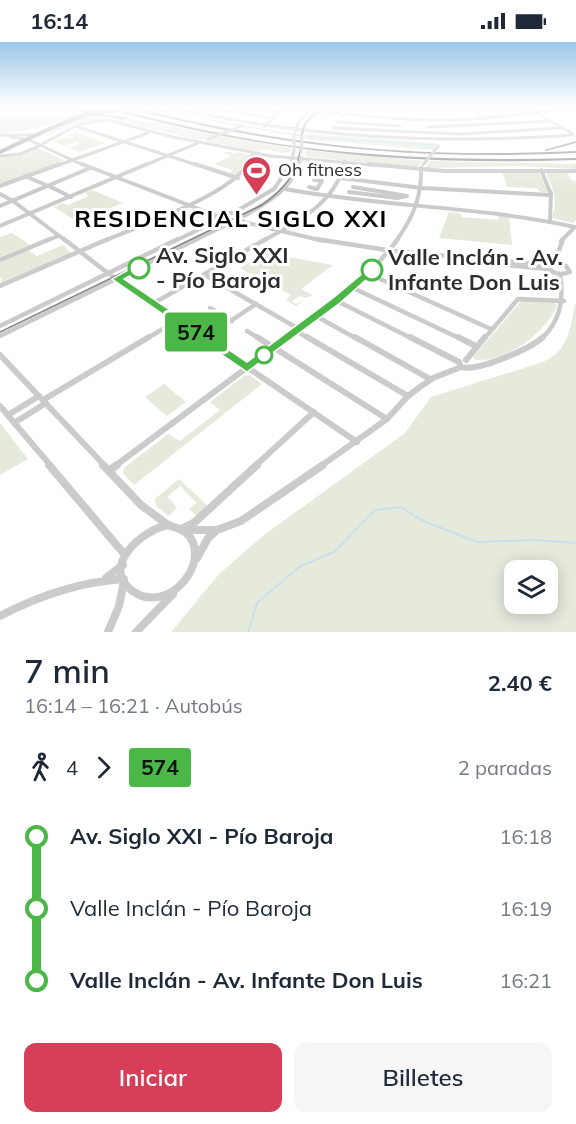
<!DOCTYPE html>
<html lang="es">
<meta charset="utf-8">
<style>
:root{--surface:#fff;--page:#f6f6f7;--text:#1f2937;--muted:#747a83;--accent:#d73f59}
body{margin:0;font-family:Mulish,sans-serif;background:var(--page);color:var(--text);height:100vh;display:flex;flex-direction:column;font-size:22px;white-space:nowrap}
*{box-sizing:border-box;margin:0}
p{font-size:20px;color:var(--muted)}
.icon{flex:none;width:33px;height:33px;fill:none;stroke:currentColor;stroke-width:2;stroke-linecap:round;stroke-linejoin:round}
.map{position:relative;height:590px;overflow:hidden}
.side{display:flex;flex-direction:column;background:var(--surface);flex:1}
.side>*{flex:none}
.badge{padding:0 12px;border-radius:4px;font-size:21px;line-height:39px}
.fabs{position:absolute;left:504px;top:518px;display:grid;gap:12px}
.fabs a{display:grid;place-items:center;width:54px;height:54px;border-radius:12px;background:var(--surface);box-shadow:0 3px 15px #0003;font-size:30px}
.map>.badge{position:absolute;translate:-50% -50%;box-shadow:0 0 0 3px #fff}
.legs{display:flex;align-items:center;gap:9px;height:66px;padding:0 24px;font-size:20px}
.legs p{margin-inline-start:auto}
.overview{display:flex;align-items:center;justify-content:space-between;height:102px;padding:0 24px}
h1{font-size:33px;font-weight:600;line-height:45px}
.cta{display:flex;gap:12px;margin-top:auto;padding:12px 24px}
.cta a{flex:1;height:69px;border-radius:12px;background:var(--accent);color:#fff;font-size:24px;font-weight:600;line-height:69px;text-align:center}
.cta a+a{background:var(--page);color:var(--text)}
ul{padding:0 24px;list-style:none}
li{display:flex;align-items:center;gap:21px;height:72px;font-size:22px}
li i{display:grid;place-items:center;width:9px;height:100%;margin:0 8px;background:currentColor}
li i::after{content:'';width:15px;height:15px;margin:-8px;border:4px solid;border-radius:50%;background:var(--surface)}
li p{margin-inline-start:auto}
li:first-child i{background:linear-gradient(#0000 50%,currentColor 0)}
li:last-child i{background:linear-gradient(currentColor 50%,#0000 0)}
.status{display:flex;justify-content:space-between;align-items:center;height:42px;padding:0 30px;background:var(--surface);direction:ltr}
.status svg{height:16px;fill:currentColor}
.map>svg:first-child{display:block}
.green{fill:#e5eadd;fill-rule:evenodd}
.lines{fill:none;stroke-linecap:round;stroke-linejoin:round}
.stream-far1{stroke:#cbe0e9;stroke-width:1.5}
.stream{stroke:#cbe0e9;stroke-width:2}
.minor-far4{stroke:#cbcbcb;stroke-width:3}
.minor-far3{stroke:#cbcbcb;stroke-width:4}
.minor-far2{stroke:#cbcbcb;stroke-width:4.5}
.minor-far1{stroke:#cbcbcb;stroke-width:6}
.minor{stroke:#cbcbcb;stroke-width:8}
.major{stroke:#a6a6a6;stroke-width:4}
.highway{fill:#959595;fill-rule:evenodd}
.tram{stroke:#838383;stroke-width:1.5}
.minor-bridge{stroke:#cbcbcb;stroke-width:3}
.major-bridge{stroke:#a6a6a6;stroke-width:4}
.line-1{fill:#4ab747;stroke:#fff;stroke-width:1.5}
.stop-1-dot{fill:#fff;stroke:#4ab747;stroke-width:3}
.labels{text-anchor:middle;stroke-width:6;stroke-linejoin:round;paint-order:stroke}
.far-poi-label{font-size:18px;fill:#2e2e2e;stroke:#fff;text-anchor:start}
.stop-label{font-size:22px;font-weight:bold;fill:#2e2e2e;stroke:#fff;text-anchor:start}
.far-district-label{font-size:24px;font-weight:bold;letter-spacing:1.5px;fill:#000;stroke:#fff}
</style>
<div class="status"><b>16:14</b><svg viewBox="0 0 49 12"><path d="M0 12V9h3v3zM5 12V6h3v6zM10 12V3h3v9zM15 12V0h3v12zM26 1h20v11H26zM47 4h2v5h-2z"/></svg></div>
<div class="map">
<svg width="576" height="590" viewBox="0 0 576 590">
<rect width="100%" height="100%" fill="#fff"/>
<g class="green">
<path d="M0,65H64L76,71C52,85 28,89 0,91Z"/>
<polygon points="85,73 147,79 215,93 200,98 106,76 84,79 44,95 54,87"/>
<path d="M76,91L105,101L79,110L69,106L79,102L76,100L64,104L54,100C64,94 63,99 74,94L68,93Z"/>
<polygon points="309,92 437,101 433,108 306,97 306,93"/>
<polygon points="219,94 291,106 291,109 285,111 263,107 259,110 205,99"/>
<polygon points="38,106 65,118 0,142 0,115"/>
<polygon points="307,108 424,119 416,125 307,115 305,111"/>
<polygon points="234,109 231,112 238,110 250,113 245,123 237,133 230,131 233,128 214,122 231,114 223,111"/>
<polygon points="430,119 576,122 576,127 517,124 425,126"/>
<polygon points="502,129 538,129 548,150 540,150 537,146 507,145"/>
<path d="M545,129L567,130L571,138L576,139V178L573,181L552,176C558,159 553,145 545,129Z"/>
<polygon points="92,148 123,161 76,179 54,165 62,161 68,163 89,154 85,151"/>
<polygon points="449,170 460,171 462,175 498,178 499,174 509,174 512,203 439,196"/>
<polygon points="12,191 30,203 0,215 0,195"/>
<polygon points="63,203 71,211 0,242 2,238 0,235 0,219 28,208 37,214"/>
<polygon points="266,211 333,223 301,247 313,253 305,256 300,254 292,259 296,262 305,258 296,264 286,258 291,253 240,226"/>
<path d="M522,258L554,260L557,263C546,291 506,320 476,318L473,315Z"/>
<path d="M576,260V590H171L219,532L264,493L405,391L431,355L540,321C570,310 569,287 576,260ZM514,528H548V561H514Z"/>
<polygon points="249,333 262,342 134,443 123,431 124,426 168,392 180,399 220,368 210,360 244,334"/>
<polygon points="164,342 186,360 167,374 145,355"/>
<polygon points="0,381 28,417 0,433"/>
<polygon points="179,437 208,464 197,474 189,467 197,461 180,444 167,455 177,465 169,474 156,464 155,457"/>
</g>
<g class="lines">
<polyline class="stream-far1" points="160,65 214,79 307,95 434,103"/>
<polyline class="stream" points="248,590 257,561 299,525 334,510 375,468 401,465 421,478 477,500 535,498 576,501"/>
<g class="minor-far4">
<path d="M168,65C304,95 433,103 572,93"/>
<polyline points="206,65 271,76"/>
<polyline points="247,65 277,70"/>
<polyline points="295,65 306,67"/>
<polyline points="468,65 484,77"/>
<polyline points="524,65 536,70"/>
<polyline points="414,66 472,65"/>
<path d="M324,70C367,74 410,79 453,78C489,77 524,72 559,67"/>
<polyline points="537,71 573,92"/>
<polyline points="343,74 351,65"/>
<polyline points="337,80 400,84"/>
<polyline points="75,84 200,124"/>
<polyline points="264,85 284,65"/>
<polyline points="428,85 551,79"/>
<polyline points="334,86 459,92 562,86"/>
<polyline points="295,90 299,80 309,70"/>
<polyline points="302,92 305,81 318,71"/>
<polyline points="0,93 32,93"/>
<polyline points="11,95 24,97"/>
<polyline points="29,98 85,124"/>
<polyline points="35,106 79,82 107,78 173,95 271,114 385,124"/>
<polyline points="0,114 20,112 36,105"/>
<polyline points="56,124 148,91"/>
<polyline points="143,124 198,101"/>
<polyline points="248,124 253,111"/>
<polyline points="290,124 294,109"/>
<polyline points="299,124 301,115"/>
<polyline points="344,124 345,119"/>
</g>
<g class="minor-far3">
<polyline points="82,122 217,174"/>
<polyline points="195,122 238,136"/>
<polyline points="368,122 444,129 576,129"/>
<polyline points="541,128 551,152 550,178"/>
<polyline points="25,134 48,144"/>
<polyline points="341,136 422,146 551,153"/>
<polyline points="0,144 60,122"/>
<polyline points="49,144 71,155"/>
<polyline points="309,145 317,147 322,139 314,138"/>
<path d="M285,147C381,165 479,164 575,185"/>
<polyline points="349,150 397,156 407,154 353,145"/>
<polyline points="0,152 13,159 66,199"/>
<polyline points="0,164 90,126"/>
<polyline points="235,170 274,147 291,122"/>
<path d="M244,174C266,161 291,148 299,122"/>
<polyline points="216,177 224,171 237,171"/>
<polyline points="243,180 324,199"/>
<polyline points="221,183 235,183 243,179"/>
<polyline points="0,184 147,122"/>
<polyline points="46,199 58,194"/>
<path d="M104,199C141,183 228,154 248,122"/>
<polyline points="175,199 216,179"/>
<polyline points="193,199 224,184"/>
<path d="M263,199C296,180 335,162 344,122"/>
<path d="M396,199C413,176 422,154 421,126"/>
<polyline points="561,199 575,185"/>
</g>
<g class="minor-far2">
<polyline points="64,197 109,232 205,297"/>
<polyline points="316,197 393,209 546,223"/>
<polyline points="0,218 50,197"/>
<polyline points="451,218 548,227"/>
<path d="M551,220L566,224L570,230C560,234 552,232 546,223Z"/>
<polyline points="555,220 563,197"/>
<polyline points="369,232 491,287"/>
<polyline points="205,233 299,287"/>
<polyline points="0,244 108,197"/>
<polyline points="353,246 461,297"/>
<polyline points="337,259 413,297"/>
<polyline points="154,261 266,197"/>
<polyline points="210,266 232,279"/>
<polyline points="316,274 357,297"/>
<polyline points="0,284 178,197"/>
<polyline points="247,289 260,297"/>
<polyline points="296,289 310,297"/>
<polyline points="0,294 197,197"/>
<polyline points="205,296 256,262"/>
<polyline points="146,297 178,278"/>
<path d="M286,297C327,267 367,238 398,197"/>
<polyline points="484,297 518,257 564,259"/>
<path d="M541,297C561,279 564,257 560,232"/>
</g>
<g class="minor-far1">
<polyline points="203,295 357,400"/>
<polyline points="257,295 387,377"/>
<polyline points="307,295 408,354"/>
<polyline points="355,295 430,337"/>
<polyline points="410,295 459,320"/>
<polyline points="458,295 476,304"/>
<polyline points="0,313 105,424"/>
<polyline points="466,318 485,295"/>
<path d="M459,320L461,325C477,330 530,307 543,295"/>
<polyline points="43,358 149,295"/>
<polyline points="0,364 51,424"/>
<polyline points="8,373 39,354"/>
<polyline points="14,381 46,361"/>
<polyline points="115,424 288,295"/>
<polyline points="255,424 314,370"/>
<polyline points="321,424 387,377 408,354 420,345 433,336 461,325"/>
</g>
<g class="minor">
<polyline points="49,423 125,513"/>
<polyline points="103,423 141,463 168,483"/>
<polyline points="109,429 117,423"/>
<path d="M168,483C173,485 181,487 185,490C216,515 169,577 131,548C101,524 142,488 168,483Z"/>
<polyline points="181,487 195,480 257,423"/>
<polyline points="182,488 217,488 241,479 323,423"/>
<polyline points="197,516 208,496 217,488"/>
<polyline points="106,536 123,523"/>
<path d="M0,574C40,553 79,540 124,537"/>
<polyline points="108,590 119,564 124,539"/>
<polyline points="136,590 173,552"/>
</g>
<g class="major">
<polyline points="77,65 87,70 111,70"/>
<polyline points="0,110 75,75 92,71"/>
</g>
<g class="highway">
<path d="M101,65H108C167,80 226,94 286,103C382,116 479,119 576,116V118C433,123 302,114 163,81C142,76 121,71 101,65Z"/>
<path d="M125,65H132C191,80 251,92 312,100C399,112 488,113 576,109V111C450,117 328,110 204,84C178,78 151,73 125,65Z"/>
<polygon points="151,65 157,65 169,70 166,71"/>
<polygon points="573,65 576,67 576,70 569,65"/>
<polygon points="89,71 126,75 128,76 126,77 89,73 59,85 56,84"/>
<polygon points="576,99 576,101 546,109 544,108"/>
</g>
<path class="tram" d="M0,290L262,163C276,153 290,141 296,124C307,95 292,90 321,65"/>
<g class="minor-bridge">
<polyline points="294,92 294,109"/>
<polyline points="208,97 242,84"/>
<polyline points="301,110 302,94"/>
<polyline points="423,123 438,104"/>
</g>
<polyline class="major-bridge" points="111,70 128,65"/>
</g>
<linearGradient id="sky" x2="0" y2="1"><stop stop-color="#9cc6e8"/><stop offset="0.44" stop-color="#fff"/><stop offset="1" stop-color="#fff" stop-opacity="0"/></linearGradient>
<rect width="576" height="148" fill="url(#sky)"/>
<polygon class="line-1" points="135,224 144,226 124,237 247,320 333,256 369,226 377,228 340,261 247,330 112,237"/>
<defs>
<symbol id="stadium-pin" viewBox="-11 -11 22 30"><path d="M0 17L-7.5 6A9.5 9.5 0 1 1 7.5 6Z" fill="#d73f59" stroke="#fff"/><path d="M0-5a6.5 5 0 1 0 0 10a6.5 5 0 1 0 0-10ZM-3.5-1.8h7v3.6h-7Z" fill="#fff"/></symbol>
</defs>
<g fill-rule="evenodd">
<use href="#stadium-pin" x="240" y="112" width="33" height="45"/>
</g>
<g class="stop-1-dot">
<circle cx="139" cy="226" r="10"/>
<circle cx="372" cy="228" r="10"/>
<circle cx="264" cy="313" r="8"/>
</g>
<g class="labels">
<g class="far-poi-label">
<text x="278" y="134">Oh fitness</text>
</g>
<g class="stop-label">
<text x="156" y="221">Av. Siglo XXI<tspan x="156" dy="25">- Pío Baroja</tspan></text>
<text x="388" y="223">Valle Inclán - Av.<tspan x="388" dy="25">Infante Don Luis</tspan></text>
</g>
<g class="far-district-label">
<text x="231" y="185">RESIDENCIAL SIGLO XXI</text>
</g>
</g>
</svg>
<div class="fabs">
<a><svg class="icon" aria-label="layers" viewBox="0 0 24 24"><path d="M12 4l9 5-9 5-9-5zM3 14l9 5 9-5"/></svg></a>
</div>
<b class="badge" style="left:196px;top:290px;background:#4ab747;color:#111">574</b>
</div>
<section class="side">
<div class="overview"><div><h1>7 min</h1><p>16:14 – 16:21 · Autobús</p></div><b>2.40 €</b></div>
<div class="legs"><svg class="icon" aria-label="walk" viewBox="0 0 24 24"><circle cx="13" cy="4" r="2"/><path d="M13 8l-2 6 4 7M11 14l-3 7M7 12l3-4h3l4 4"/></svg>4<svg class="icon" aria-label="forward" viewBox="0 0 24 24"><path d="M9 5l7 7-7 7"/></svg><b class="badge" style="background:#4ab747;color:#111">574</b><p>2 paradas</p></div>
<ul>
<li><i style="color:#4ab747"></i><b>Av. Siglo XXI - Pío Baroja</b><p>16:18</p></li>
<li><i style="color:#4ab747"></i><span>Valle Inclán - Pío Baroja</span><p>16:19</p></li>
<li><i style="color:#4ab747"></i><b>Valle Inclán - Av. Infante Don Luis</b><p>16:21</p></li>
</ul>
<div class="cta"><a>Iniciar</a><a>Billetes</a></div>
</section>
